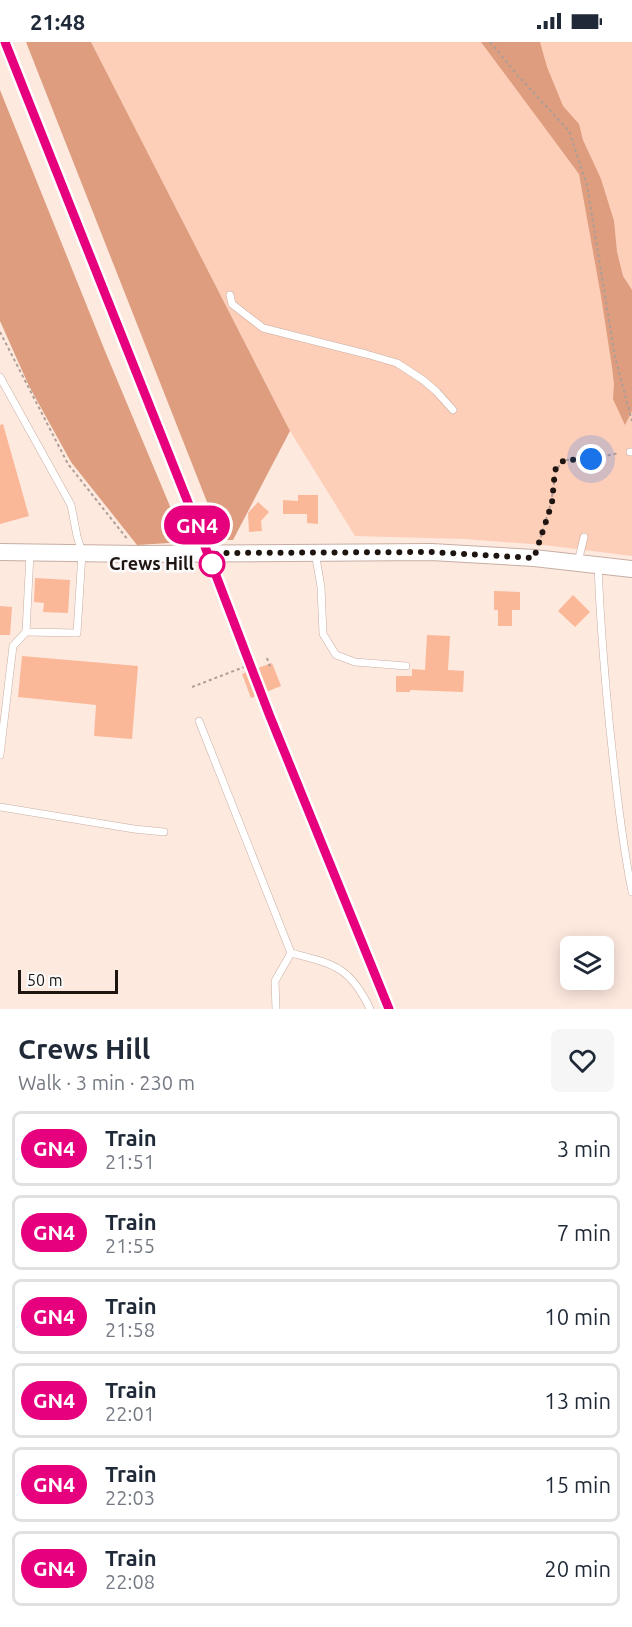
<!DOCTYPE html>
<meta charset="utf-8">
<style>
:root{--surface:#fff;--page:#f6f6f7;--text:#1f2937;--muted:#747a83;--line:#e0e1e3}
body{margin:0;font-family:Ubuntu,sans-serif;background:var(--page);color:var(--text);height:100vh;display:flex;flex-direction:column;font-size:22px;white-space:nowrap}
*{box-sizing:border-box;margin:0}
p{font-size:20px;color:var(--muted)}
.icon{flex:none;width:33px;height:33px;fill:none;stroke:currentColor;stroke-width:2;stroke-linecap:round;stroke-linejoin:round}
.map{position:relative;height:967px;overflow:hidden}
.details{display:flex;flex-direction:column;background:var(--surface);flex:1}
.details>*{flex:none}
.badge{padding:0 12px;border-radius:20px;font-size:21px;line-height:39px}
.controls{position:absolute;left:560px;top:894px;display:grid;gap:12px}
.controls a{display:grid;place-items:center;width:54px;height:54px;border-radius:9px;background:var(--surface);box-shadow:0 3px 15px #0003;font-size:30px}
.scale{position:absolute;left:18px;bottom:15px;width:100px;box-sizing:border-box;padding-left:6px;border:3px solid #1e1511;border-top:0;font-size:16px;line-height:21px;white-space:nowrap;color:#1e1511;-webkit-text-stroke:4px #fbfbfb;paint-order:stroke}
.you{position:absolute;width:30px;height:30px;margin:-15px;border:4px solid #fff;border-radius:50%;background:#1a73e8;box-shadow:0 0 0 9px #1a73e833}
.map>.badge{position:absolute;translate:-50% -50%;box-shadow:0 0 0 3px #fff}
.round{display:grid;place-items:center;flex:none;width:63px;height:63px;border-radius:9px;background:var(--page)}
.headline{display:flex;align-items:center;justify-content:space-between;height:102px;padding:0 18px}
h1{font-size:28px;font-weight:700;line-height:45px}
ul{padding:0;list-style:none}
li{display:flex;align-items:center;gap:18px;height:75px;margin:0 12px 9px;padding:0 6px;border:3px solid var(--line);border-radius:9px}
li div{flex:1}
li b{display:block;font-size:22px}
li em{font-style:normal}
li .badge{min-width:66px;font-weight:700;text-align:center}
.status{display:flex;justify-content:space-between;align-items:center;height:42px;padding:0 30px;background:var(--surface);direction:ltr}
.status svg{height:16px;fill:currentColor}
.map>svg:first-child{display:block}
.green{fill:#fdceb8}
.forest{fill:#dd9d7e}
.building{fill:#fab898}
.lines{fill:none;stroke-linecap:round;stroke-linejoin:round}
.service-casing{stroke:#c7aea3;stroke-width:8}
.tertiary-casing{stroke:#c7aea3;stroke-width:18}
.path{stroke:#af9e96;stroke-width:2;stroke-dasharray:3 3;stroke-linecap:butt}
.service{stroke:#fff;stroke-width:7}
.tertiary{stroke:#fff;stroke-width:16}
.rail-casing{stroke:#81726c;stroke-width:6}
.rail{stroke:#fbfbfb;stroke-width:4;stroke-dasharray:11;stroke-linecap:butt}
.line-casing{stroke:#fff;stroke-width:14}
.line{stroke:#e6007e;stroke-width:9}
.walk{stroke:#1e1511;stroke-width:6;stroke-dasharray:0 10.8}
.stop-dot{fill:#fff;stroke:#e6007e;stroke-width:3}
.labels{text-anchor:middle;stroke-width:5;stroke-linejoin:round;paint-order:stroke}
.stop-label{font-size:18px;font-weight:bold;fill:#1e1511;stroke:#fbfbfb;text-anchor:end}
</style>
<div class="status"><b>21:48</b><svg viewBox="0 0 49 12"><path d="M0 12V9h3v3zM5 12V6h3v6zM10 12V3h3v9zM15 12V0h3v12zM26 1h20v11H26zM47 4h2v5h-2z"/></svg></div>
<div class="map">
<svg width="632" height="967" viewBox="0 0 632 967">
<rect width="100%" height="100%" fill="#fee9df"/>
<polygon class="green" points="91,0 632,0 632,514 544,503 465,497 355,494 290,389"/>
<g class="forest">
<polygon points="26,0 91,0 290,389 233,498 222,498"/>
<polygon points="481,0 540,0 547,25 563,64 579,82 583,98 601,137 614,179 617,210 623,234 632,248 632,369 625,383 613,357 614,342 612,325 601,254 579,132"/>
<polygon points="0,48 105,309 185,500 137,503 71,420 29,344 0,279"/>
</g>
<g class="building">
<polygon points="3,382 29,474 0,482 0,383"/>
<polygon points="298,453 318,453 318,482 307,481 307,472 283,472 283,458 298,459"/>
<polygon points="258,460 269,470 261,479 262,489 249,490 248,471"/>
<polygon points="35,536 70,538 68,571 43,570 44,561 34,560"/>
<polygon points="494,549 520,550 520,568 512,568 512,584 498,584 498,568 494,568"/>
<polygon points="573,553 590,570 575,585 558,569"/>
<polygon points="0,564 12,565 10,593 0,593"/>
<polygon points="427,593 450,594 448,628 464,629 463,650 410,648 410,650 396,650 396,634 412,634 412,627 425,628"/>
<polygon points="22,614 138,624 132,697 94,694 96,663 18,655"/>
<polygon points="272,621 281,644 251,656 242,632"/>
</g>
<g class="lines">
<defs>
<g id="service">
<polyline points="230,253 232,262 263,286 366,312 397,321 423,338 436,349 453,368"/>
<polyline points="0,335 71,463 77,494 82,511 77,591 26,590"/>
<polyline points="630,410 632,410"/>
<polyline points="315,510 321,545 323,592 336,613 355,620 406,624"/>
<polyline points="578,520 584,495"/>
<path d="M598,523C600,575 604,626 609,678C615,736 621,793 632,850"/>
<polyline points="199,679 291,911 275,939 276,967"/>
<polyline points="0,713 13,604 26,590 30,512"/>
<polyline points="0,765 134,787 164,790"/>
<path d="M291,911C333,922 350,924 370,967"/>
</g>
<polyline id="tertiary" points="0,510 139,512 431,510 534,516 632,527"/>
</defs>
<use href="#service" class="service-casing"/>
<use href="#tertiary" class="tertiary-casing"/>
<g class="path">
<polyline points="490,0 520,36 569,89 587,143 615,315 632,379"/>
<polyline points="0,290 68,422 128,498"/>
<polyline points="539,501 551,461 556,428 564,418 591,417 619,411"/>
<polyline points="267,616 270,625"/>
<polyline points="192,645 244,625 248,633"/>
</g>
<use href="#service" class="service"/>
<use href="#tertiary" class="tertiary"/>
<defs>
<polyline id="rail" points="5,0 191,468 269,672 389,967"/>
</defs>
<use href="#rail" class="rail-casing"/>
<use href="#rail" class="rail"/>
</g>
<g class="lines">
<defs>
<polyline id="line" points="5,0 191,468 269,672 389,967"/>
</defs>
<use href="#line" class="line-casing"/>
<use href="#line" class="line"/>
<polyline class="walk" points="212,522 217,511 431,510 534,516 552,461 555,428 564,418 591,417"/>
</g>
<circle class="stop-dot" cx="212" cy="522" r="12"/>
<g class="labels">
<g class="stop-label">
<text x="194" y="528">Crews Hill</text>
</g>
</g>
</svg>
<div class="controls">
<a><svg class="icon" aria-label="layers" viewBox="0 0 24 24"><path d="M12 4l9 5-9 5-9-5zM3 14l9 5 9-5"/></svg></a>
</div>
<div class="scale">50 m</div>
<div class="you" style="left:591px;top:417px"></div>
<b class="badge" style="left:197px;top:483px;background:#e6007e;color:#fff">GN4</b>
</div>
<section class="details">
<div class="headline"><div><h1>Crews Hill</h1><p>Walk · 3 min · 230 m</p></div><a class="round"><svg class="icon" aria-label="heart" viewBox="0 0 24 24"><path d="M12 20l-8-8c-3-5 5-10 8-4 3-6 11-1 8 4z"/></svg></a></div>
<ul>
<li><span class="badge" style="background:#e6007e;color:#fff">GN4</span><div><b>Train</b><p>21:51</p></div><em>3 min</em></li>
<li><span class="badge" style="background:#e6007e;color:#fff">GN4</span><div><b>Train</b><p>21:55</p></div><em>7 min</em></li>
<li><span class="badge" style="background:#e6007e;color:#fff">GN4</span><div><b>Train</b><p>21:58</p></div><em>10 min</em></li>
<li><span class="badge" style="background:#e6007e;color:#fff">GN4</span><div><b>Train</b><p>22:01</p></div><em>13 min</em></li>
<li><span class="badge" style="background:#e6007e;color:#fff">GN4</span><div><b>Train</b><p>22:03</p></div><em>15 min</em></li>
<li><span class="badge" style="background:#e6007e;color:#fff">GN4</span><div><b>Train</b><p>22:08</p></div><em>20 min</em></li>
</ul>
</section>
